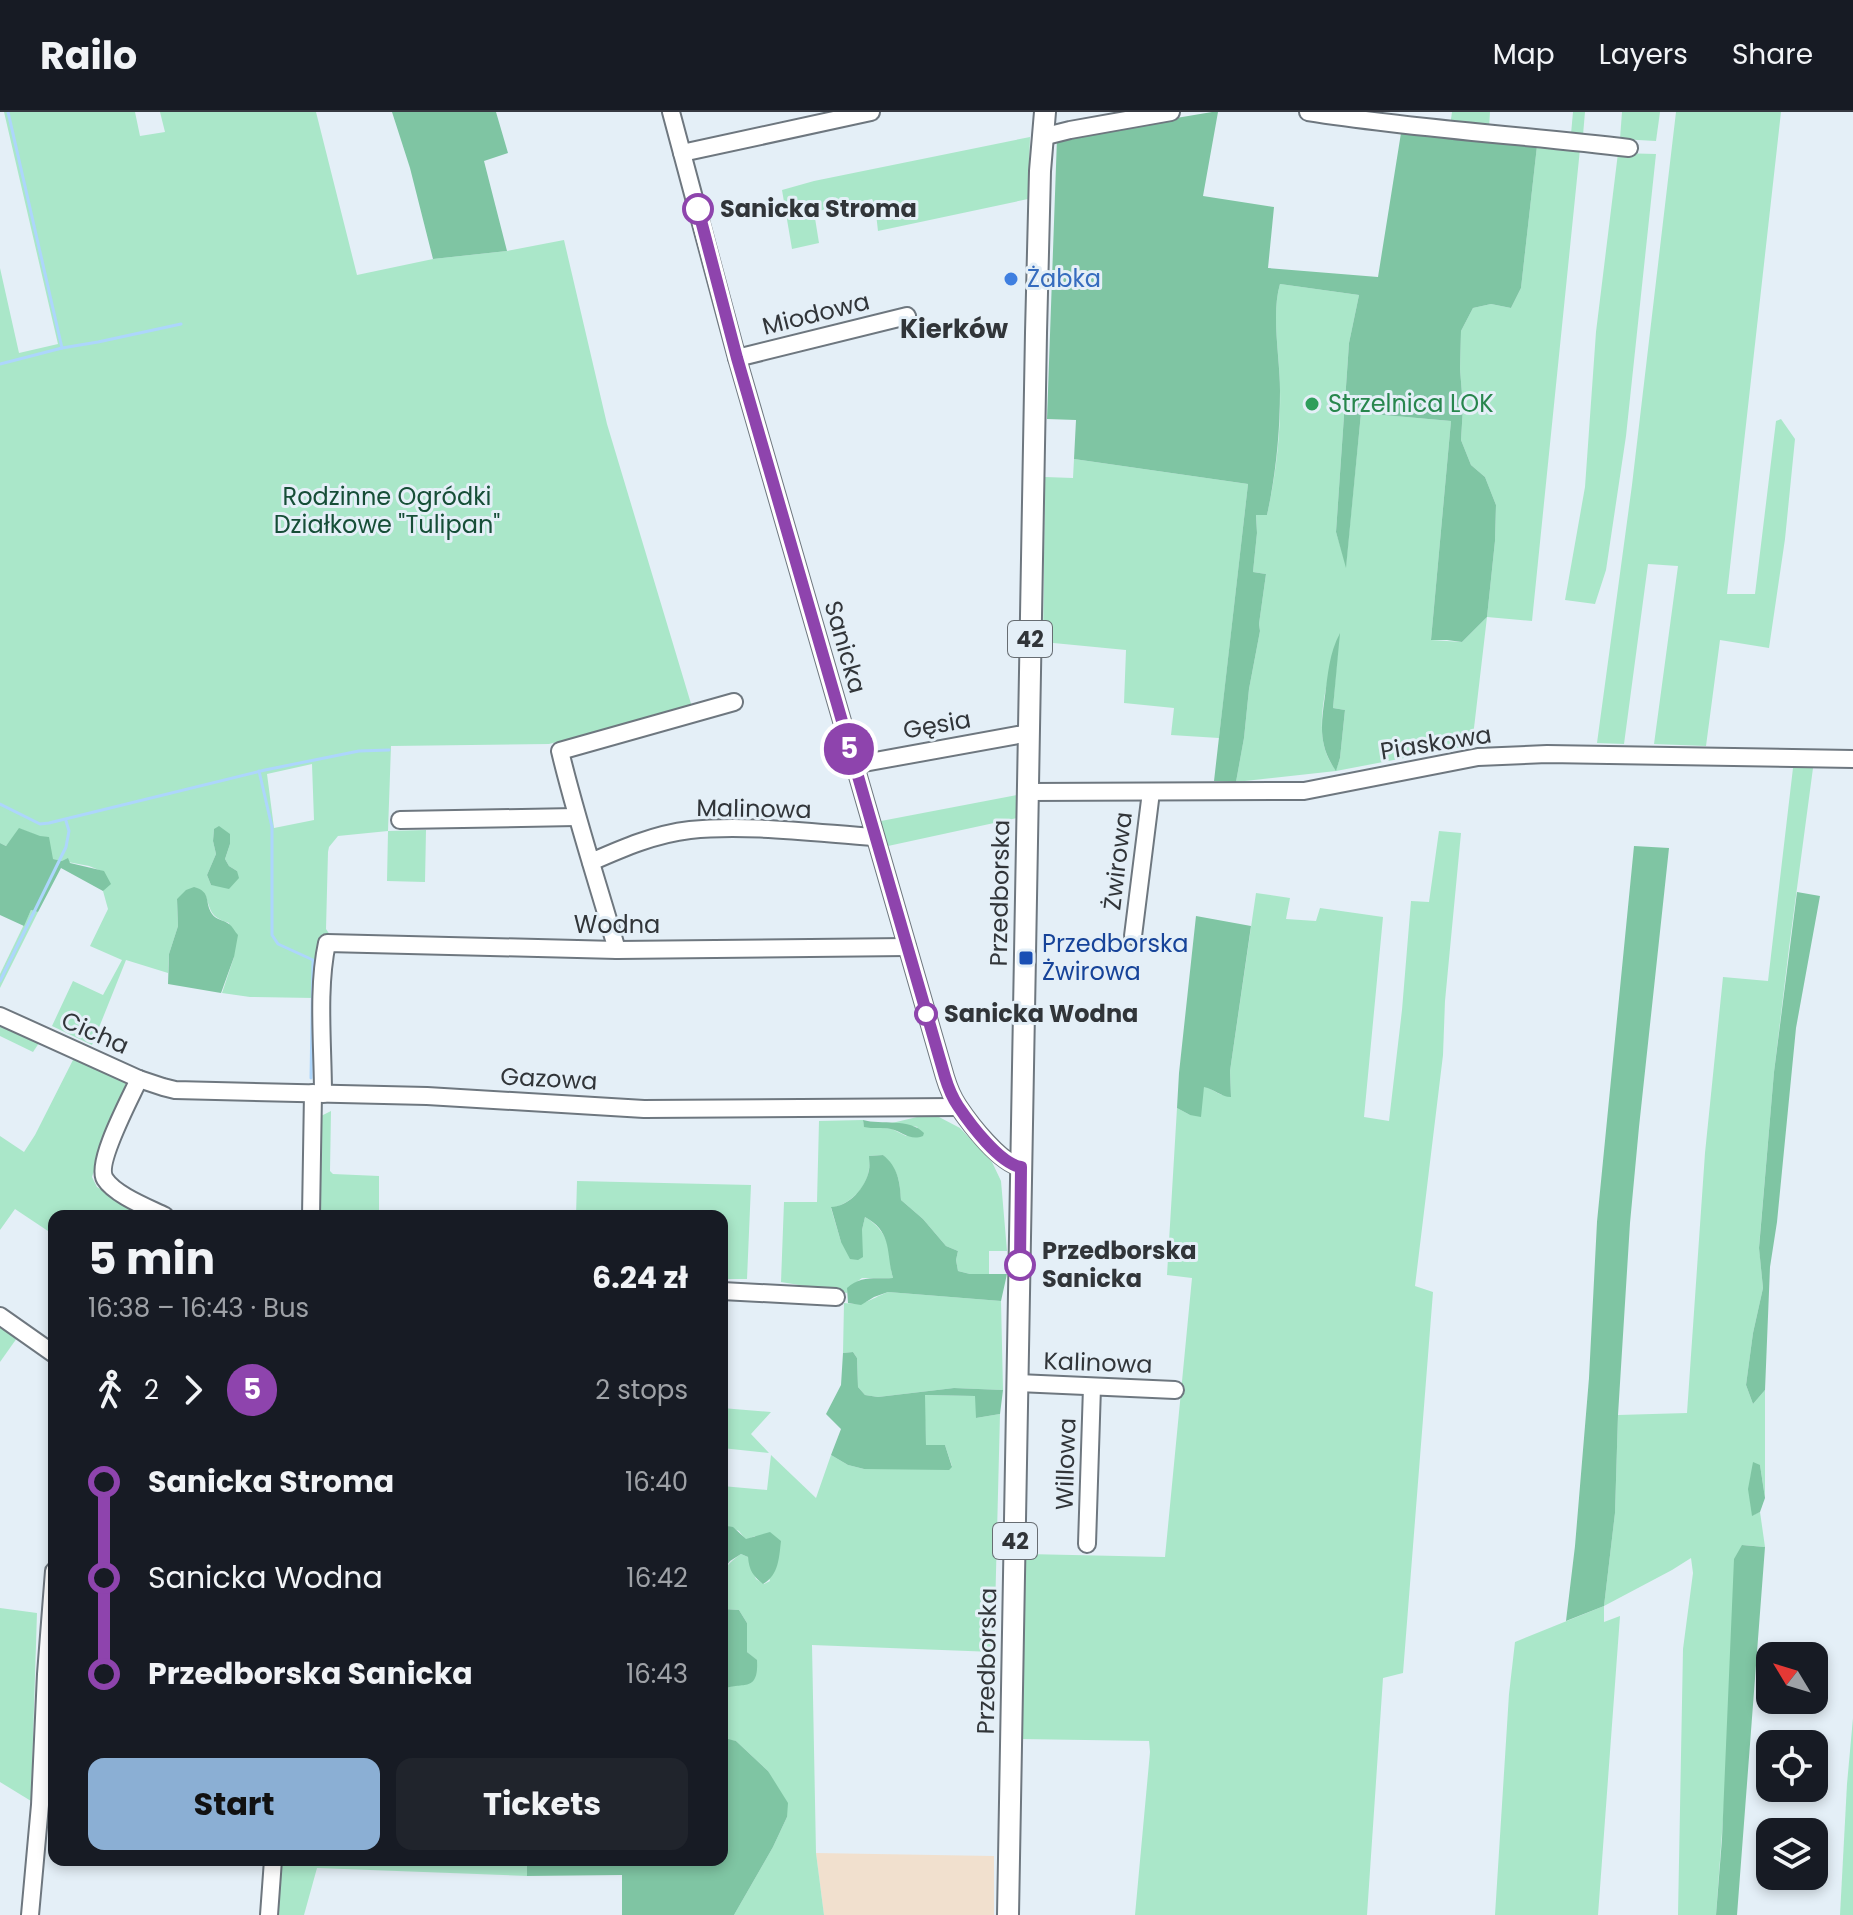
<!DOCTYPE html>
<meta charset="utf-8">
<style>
:root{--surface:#171b24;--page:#20242c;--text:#f1f3f6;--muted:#9ea1a6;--line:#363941;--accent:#8bafd4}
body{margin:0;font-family:Poppins,sans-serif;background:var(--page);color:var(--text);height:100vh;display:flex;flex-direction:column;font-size:30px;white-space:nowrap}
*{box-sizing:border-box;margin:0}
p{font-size:26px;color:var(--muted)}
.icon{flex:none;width:44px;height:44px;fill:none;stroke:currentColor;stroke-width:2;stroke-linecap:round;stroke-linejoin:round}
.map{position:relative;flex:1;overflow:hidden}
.drawer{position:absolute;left:48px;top:1098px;width:680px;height:656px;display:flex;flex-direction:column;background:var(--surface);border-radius:16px;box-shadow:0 4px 12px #0003}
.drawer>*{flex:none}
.badge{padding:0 16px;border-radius:26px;font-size:28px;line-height:52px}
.needle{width:52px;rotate:308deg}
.fabs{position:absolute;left:1756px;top:1530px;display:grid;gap:16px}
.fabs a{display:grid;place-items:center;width:72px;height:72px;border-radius:16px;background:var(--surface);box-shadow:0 4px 12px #0003;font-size:40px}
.map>.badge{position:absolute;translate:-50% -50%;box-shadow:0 0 0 4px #fff}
.legs{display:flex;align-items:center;gap:12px;height:88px;padding:0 40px;font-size:26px}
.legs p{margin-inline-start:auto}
.summary{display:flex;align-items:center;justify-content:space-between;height:136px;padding:0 40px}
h1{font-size:44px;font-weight:700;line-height:60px}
.button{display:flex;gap:16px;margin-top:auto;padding:16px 40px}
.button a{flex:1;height:92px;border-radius:16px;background:var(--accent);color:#111;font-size:32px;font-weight:700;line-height:92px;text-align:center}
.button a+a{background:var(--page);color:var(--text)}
ul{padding:0 40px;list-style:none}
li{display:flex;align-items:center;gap:28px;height:96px;font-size:30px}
li i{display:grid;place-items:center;width:12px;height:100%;margin:0 10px;background:currentColor}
li i::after{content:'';width:20px;height:20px;margin:-10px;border:6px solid;border-radius:50%;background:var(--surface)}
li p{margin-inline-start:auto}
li:first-child i{background:linear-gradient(#0000 50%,currentColor 0)}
li:last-child i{background:linear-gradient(currentColor 50%,#0000 0)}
header{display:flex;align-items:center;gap:48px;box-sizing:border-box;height:112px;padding:0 40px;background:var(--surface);border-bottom:2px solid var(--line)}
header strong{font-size:38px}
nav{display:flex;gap:44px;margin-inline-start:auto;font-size:28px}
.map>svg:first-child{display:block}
.commercial{fill:#f1e0ce}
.green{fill:#aae7c9;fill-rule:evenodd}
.forest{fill:#7fc5a3}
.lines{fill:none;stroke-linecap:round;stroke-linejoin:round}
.stream{stroke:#add6fc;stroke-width:3}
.minor-casing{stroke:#6e777f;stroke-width:20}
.major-casing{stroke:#6e777f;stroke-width:24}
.minor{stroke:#fff;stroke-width:16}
.major{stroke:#fff;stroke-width:20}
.line-1-casing{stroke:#fff;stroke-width:18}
.line-1{stroke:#8e44ad;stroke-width:12}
.stop-1-dot{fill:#fff;stroke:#8e44ad;stroke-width:4}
.shop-dot{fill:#3f7fe0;stroke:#e4eff7;stroke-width:3}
.leisure-dot{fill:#2e9e5b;stroke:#e4eff7;stroke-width:3}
.transit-dot{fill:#1a4fb4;stroke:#e4eff7;stroke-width:3}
.labels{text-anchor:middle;stroke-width:6;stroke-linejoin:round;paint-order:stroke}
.shield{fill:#e4eff7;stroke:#676d72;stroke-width:2}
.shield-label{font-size:22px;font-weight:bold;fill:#313539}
.stop-label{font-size:24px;font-weight:bold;fill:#313539;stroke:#e4eff7;text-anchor:start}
.shop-label{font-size:24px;fill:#366cbe;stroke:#e4eff7;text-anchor:start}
.street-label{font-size:24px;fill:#313539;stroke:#e4eff7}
.leisure-label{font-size:24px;fill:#27864d;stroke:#e4eff7;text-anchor:start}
.park-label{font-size:24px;fill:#164e37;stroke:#e4eff7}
.transit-label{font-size:24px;fill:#164399;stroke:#e4eff7;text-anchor:start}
.neighbourhood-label{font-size:26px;font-weight:bold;fill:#313539;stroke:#e4eff7}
</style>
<header>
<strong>Railo</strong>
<nav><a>Map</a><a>Layers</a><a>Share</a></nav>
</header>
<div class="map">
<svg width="1853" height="1803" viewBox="0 0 1853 1803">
<rect width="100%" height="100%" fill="#e4eff7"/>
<polygon class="commercial" points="816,1741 994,1744 994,1803 824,1803"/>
<g class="green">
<path d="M4,0H135L140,24L165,20L160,0H316L357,163L433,147L507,139L564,128L607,312L692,595L549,632L391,634L388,719L426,718L425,770L387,769L388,719L338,724L329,735L328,740L326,817L330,823L322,829L314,886L250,885L222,881L234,845L229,811C210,805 211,799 205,782L177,787L178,814L169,842L168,861L126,848L92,933L52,914L73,869L103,883L122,848L90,834L108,797L103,779L105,776L104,760L89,754L52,747C48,726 37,723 20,717L6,734L0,731V156L19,241L58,232ZM312,652L314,708L274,716L267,662ZM214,717L230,732L225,747L229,754L237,759L222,774L211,773L207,763L216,742L213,729Z"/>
<polygon points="1452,0 1490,0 1489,16 1450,14"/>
<polygon points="1573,0 1585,0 1583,23 1571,22"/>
<polygon points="1622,0 1660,0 1656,29 1620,27"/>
<polygon points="1676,0 1781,0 1727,482 1755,482 1776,309 1781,307 1795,327 1785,427 1769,536 1720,528 1706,634 1654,632 1678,454 1648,452 1624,632 1597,631 1632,373"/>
<polygon points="1030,25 1028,87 878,119 875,93 872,87 814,100 819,131 792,137 782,78 814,69"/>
<path d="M1537,34L1580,37L1532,509L1487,505L1472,633L1336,659L1236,670L1244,626L1249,577L1260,519L1259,512L1266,462L1253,460L1257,421L1256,402L1267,403C1276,362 1281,320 1280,278C1280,246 1271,202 1280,172L1359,183L1349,231L1336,420L1346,453L1361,301L1451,309L1431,528L1462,530L1487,505L1495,429L1496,393L1485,365L1471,353L1461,328L1463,295L1460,257L1461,219L1473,196L1491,192L1511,196L1521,176ZM1339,523L1333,596L1345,598L1340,646L1336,658C1307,624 1330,563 1339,523Z"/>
<polygon points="1618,41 1656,42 1626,324 1606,458 1595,492 1565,488 1585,375 1596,220"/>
<polygon points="1074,347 1248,372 1219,626 1171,623 1174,596 1124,591 1126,538 1043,530 1045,365 1073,366"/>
<polygon points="1793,656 1813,656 1789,836 1774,960 1759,1135 1763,1176 1753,1221 1746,1273 1753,1292 1765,1278 1765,1386 1760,1353 1753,1403 1760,1400 1765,1435 1743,1433 1716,1803 1678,1803 1683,1537 1693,1461 1691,1446 1672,1458 1604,1494 1604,1510 1620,1504 1598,1803 1495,1803 1509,1582 1515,1530 1604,1494 1615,1401 1618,1303 1687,1301 1705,1041 1723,865 1768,869"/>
<polygon points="1017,683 1017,706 888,734 881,709"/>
<path d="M1439,719L1461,721L1445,889L1443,943L1415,1174L1433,1180L1403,1561L1383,1566L1367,1803H1135L1150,1640L1149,1629L1021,1627L1026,1442L1165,1445L1192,1166L1167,1163L1177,996L1190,1003L1201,988L1204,974C1214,978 1221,985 1231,984L1230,959L1256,781L1290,786L1286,807L1316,809L1320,796L1383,805L1364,1005L1389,1009L1402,898L1411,789L1429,790Z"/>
<polygon points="31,798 38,800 0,876 0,862"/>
<polygon points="0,910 41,928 33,940 0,924"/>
<polygon points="74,946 126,969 125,976 103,1031 92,1065 97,1075 149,1104 54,1104 54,1123 15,1097 0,1118 0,1024 24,1040 35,1023"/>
<polygon points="331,999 330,1059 333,1062 379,1064 379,1104 316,1104 319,1005"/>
<path d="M917,1005H939L960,1016L992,1050L1001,1069L1007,1139H989V1162H970L958,1159L956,1148L958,1139L946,1134L923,1107L901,1088C899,1064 899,1062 883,1043L869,1044C869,1048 870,1052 869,1057C867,1076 849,1093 831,1096L841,1130L862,1118L865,1105C877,1112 887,1124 889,1138C891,1148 890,1157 893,1166H862L848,1176L847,1181L781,1170L784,1090H817L819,1009L863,1008L864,1014L892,1017L906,1024L918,1015L892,1011Z"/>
<polygon points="577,1069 751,1073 747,1167 722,1167 722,1104 576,1104"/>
<path d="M888,1180L1001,1189L1003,1278L954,1276L878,1285L865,1283L858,1275L857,1246L853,1240L843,1241L844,1191C866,1194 868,1188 888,1180Z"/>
<polygon points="0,1214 17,1226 0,1250"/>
<path d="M924,1283L976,1284V1306L1000,1302L994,1540L812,1533L816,1741L824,1803H734L773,1735L787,1705L768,1659L736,1629L728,1628L722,1629V1578L729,1575L756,1548L747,1540V1511L739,1498L722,1497C722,1469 716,1459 741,1442L748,1445L756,1467L764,1472L770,1469L755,1424L746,1428L739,1419L727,1414L722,1416V1374L767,1378L771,1343L816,1386L831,1343L848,1353L864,1357L952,1354L945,1333H926Z"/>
<polygon points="722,1296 771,1300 751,1322 769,1341 722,1336"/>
<polygon points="0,1496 37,1501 31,1689 0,1670"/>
<polygon points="1853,1606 1853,1803 1840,1803 1847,1672"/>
<polygon points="281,1748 527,1748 527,1764 317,1756 304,1803 278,1803"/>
</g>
<g class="forest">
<polygon points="392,0 496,0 508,41 484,49 507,139 433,147 410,56"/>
<path d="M1212,0H1218L1203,84L1274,95L1268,156L1378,165L1401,21L1524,29L1537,34L1521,176L1511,196L1491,192L1473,196L1461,219L1460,257L1463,295L1461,328L1471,353L1485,365L1496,393L1495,429L1487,505L1462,530L1447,528H1431L1451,309L1361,301L1346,456L1336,420L1349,231L1359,183L1280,172C1271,202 1280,246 1280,279C1280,320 1276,362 1267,403H1256L1257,421L1253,460L1266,462L1259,512L1260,519L1249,577L1244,626L1236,670L1214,669L1248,372L1074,347L1076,308L1047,307L1057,26Z"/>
<path d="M1340,521L1333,596L1345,598L1340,646L1336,659C1318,633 1321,613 1325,584C1328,562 1329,542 1340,521Z"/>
<polygon points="219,714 230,722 230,732 225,747 229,754 237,759 239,766 229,777 211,773 207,763 216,742 213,729 214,717"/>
<polygon points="19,716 40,724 49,725 53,747 62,749 68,746 70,751 104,759 111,772 103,779 61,756 38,800 31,798 24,814 0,803 0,731 6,734"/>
<polygon points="1634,734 1669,736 1639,1015 1630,1111 1618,1303 1615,1401 1604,1494 1566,1509 1575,1434 1589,1266 1597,1110"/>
<path d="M194,775C212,780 204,790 212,802C216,808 224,808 229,812C233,815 235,820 238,823L234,845L221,881L168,872L169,842L178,814L177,787L186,778Z"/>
<polygon points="1797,780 1820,784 1796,916 1777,1110 1770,1155 1765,1278 1753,1292 1746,1273 1753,1221 1763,1176 1759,1136 1774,960"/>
<path d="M1196,804L1251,814L1230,959L1231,985C1221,985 1214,977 1204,975L1201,1005L1190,1003L1177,996L1179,961Z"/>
<path d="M863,1008C881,1013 910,1006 924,1021L923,1024C910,1029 903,1020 891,1017C882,1015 873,1017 864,1015Z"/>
<path d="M883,1043C898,1055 900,1070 901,1088L923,1107L946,1134L958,1139L956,1148L958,1159L970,1162H1007L1001,1189L888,1180L874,1185L861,1193L848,1191L847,1176C861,1163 875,1167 893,1166C886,1142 893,1120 865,1105L862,1118L863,1145L858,1148L850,1147L841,1130L831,1095C849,1095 866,1075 869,1058C870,1053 869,1049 869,1044Z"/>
<polygon points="853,1240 857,1246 858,1275 865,1283 878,1285 954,1276 1003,1278 1000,1302 976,1306 975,1284 925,1283 926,1333 945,1333 952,1355 949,1358 864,1357 848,1353 831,1343 841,1317 826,1302 841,1273 843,1241"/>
<polygon points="1753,1350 1760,1353 1765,1386 1760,1400 1752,1404 1748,1377"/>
<path d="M727,1414L733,1415L746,1427L770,1420L781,1429C779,1445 779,1463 763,1472C753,1464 749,1458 748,1445L741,1442L730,1449L722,1460V1416Z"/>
<polygon points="1742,1433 1765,1435 1737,1803 1716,1803 1722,1727 1734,1447"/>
<path d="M722,1497L739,1498L747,1511V1540L757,1548C759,1583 741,1568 722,1578Z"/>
<polygon points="728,1627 736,1629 768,1659 788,1691 787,1705 773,1735 734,1803 622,1803 622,1763 527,1764 527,1748 722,1748 722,1629"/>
</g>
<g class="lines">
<g class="stream">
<polyline points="8,0 62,236"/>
<polyline points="0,252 62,236 98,230 181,212"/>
<polyline points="259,659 272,715 272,823 278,832 313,848 311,966"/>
<polyline points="0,692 40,712 49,711 265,658 359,639 389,638"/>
<polyline points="0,869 66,735 69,719 66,709"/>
</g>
<defs>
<g id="minor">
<path d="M671,0L737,246L945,965C948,975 952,985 958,994C970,1012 1001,1052 1021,1055"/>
<path d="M1308,0C1415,17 1522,23 1629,36"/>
<polyline points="1042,25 1070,18 1171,0"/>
<polyline points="682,41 871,0"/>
<polyline points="737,246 907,204"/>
<polyline points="853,653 1029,621"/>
<polyline points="1028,680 1304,679 1478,645 1547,642 1853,647"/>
<polyline points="400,708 576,705"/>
<path d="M591,750C623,736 655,722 690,718C747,712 816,721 874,725"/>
<polyline points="1133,824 1151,680"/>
<path d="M617,838C598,772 576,706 560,639L734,590"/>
<polyline points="0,904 139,967 163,975 175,978 427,984 644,997 958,995"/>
<path d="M139,967C131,985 95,1051 105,1067C115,1083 149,1096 165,1104"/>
<path d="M323,982C323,934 317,877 327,831L617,838L907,835"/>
<polyline points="311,1104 313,981"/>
<polyline points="722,1179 836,1185"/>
<polyline points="0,1204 54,1242"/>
<polyline points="1018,1271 1175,1278"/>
<polyline points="1087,1432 1092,1275"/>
<polyline points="30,1803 40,1693 46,1562 54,1459"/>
<polyline points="269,1803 273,1748"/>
</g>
<polyline id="major" points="1008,1803 1036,221 1040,59 1045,0"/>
</defs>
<use href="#minor" class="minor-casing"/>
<use href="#major" class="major-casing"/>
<use href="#minor" class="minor"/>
<use href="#major" class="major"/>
</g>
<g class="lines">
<defs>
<path id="line-1" d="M698,97L737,246L945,965C948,975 952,985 958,994C970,1012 1000,1052 1021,1055L1020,1153"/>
</defs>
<use href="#line-1" class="line-1-casing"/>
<use href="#line-1" class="line-1"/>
</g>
<g class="stop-1-dot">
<circle cx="698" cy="97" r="14"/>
<circle cx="926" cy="902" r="10"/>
<circle cx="1020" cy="1153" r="14"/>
</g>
<circle class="shop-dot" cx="1011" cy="167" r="8"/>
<circle class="leisure-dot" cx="1312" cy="292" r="8"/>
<rect class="transit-dot" x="1018" y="838" width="16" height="16" rx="4"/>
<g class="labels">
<g class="shield">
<rect x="1008" y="509" width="44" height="36" rx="6"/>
<rect x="993" y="1411" width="44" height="36" rx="6"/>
</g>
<g class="shield-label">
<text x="1030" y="535">42</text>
<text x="1015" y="1437">42</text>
</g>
<g class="stop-label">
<text x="720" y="105">Sanicka Stroma</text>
<text x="944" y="910">Sanicka Wodna</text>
<text x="1042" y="1147">Przedborska<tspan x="1042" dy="28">Sanicka</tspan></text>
</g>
<g class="shop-label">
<text x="1027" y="175">Żabka</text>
</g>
<g class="street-label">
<text transform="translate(816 202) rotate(-14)" y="8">Miodowa</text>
<text transform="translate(845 535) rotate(74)" y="8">Sanicka</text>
<text transform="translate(937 613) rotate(-10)" y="8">Gęsia</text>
<text transform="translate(1436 631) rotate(-9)" y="8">Piaskowa</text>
<text transform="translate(754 697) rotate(1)" y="8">Malinowa</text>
<text transform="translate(1118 749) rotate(-83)" y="8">Żwirowa</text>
<text transform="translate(1000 781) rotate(-89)" y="8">Przedborska</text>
<text x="617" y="821">Wodna</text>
<text transform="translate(95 921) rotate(24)" y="8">Cicha</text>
<text transform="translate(549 967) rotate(3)" y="8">Gazowa</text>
<text transform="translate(1098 1251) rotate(2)" y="8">Kalinowa</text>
<text transform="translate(1066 1352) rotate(-88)" y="8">Willowa</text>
<text transform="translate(987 1549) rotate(-89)" y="8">Przedborska</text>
</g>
<g class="leisure-label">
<text x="1328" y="300">Strzelnica LOK</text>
</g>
<g class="park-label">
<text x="387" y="393">Rodzinne Ogródki<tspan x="387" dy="28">Działkowe "Tulipan"</tspan></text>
</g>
<g class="transit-label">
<text x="1042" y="840">Przedborska<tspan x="1042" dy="28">Żwirowa</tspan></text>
</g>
<g class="neighbourhood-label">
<text x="954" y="226">Kierków</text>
</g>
</g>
</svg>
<div class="fabs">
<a><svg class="needle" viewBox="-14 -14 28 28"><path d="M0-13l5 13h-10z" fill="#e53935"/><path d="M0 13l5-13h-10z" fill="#9ea1a6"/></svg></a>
<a><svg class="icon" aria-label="locate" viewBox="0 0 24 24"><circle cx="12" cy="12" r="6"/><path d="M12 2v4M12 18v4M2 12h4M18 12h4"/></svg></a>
<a><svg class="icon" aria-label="layers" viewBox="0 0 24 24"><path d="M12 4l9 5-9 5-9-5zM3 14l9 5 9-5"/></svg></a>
</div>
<b class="badge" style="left:849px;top:637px;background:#8e44ad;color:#fff">5</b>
<section class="drawer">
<div class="summary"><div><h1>5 min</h1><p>16:38 – 16:43 · Bus</p></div><b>6.24 zł</b></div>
<div class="legs"><svg class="icon" aria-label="walk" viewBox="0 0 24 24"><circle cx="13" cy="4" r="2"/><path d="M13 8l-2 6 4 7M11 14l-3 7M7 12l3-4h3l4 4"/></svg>2<svg class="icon" aria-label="forward" viewBox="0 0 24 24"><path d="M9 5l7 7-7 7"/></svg><b class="badge" style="background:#8e44ad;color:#fff">5</b><p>2 stops</p></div>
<ul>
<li><i style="color:#8e44ad"></i><b>Sanicka Stroma</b><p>16:40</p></li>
<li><i style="color:#8e44ad"></i><span>Sanicka Wodna</span><p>16:42</p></li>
<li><i style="color:#8e44ad"></i><b>Przedborska Sanicka</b><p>16:43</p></li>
</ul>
<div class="button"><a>Start</a><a>Tickets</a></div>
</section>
</div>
